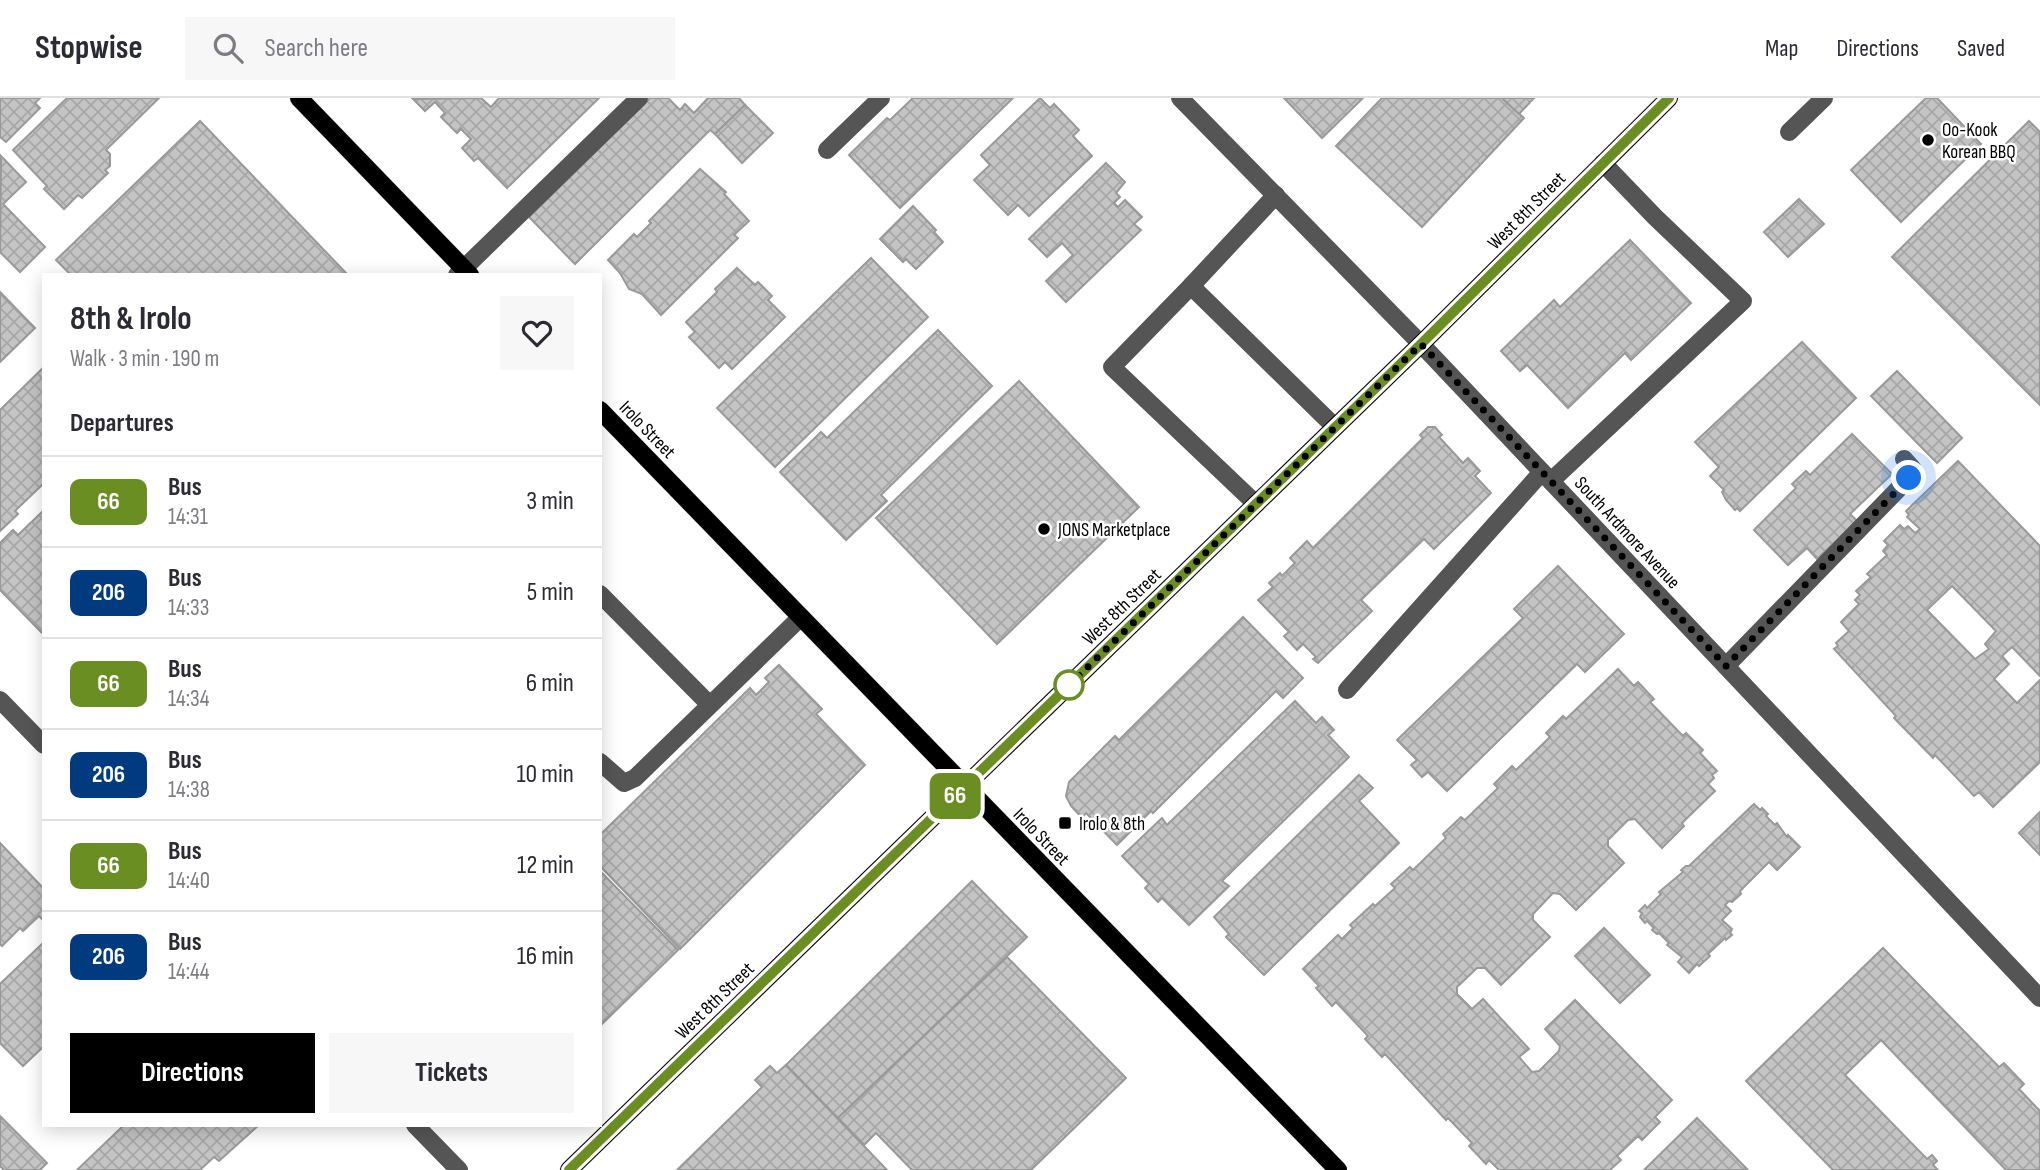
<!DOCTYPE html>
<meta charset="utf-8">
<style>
:root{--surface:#fff;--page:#f7f7f7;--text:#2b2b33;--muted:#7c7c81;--line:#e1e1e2;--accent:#000}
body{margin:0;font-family:"Sofia Sans Condensed",sans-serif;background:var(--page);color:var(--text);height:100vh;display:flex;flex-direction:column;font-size:26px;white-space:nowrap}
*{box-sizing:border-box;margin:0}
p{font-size:23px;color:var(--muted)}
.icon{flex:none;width:38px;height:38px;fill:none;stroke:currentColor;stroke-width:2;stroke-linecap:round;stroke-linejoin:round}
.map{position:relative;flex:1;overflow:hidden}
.details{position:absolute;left:42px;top:175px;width:560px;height:854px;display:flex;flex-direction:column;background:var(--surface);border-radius:0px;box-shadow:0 4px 18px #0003}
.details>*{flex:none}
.badge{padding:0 14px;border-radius:10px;font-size:24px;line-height:46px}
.you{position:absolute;width:35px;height:35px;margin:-18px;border:5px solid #fff;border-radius:50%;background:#1a73e8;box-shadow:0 0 0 10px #1a73e833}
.map>.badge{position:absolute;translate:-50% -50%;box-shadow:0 0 0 4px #fff}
h2{padding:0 28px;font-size:26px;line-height:63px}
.round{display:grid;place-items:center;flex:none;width:74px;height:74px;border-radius:0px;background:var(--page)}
.headline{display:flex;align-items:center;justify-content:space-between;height:119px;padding:0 28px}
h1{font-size:33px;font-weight:700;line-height:52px}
.primary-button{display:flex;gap:14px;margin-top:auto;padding:14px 28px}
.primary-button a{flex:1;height:80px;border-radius:0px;background:var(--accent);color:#fff;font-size:28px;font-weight:700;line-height:80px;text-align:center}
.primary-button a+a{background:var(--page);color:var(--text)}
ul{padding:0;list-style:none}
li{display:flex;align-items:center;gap:21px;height:91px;padding:0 28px;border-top:2px solid var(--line)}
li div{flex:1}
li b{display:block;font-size:26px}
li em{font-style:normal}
li .badge{min-width:77px;font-weight:700;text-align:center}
header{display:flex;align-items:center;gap:42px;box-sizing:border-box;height:98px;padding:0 35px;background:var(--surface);border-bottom:2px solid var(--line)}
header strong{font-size:33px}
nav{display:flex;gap:38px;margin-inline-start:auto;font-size:24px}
.search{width:490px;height:63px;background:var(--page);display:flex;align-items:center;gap:18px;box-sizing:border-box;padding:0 24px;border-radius:0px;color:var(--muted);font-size:26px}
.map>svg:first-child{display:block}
.building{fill:url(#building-cross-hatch);stroke:#999;stroke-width:2;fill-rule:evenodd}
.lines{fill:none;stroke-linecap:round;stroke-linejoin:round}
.major-casing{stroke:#dbdbdb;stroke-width:19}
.minor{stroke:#555;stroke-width:18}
.major{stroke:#000;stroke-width:18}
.line-casing{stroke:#fff;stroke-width:16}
.line{stroke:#6b8e23;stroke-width:10}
.walk{stroke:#000;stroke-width:7;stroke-dasharray:0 12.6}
.poi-dot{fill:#000;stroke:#fff;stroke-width:2.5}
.stop-dot{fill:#fff;stroke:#6b8e23;stroke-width:3.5}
.labels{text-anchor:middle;stroke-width:5;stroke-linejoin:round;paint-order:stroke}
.poi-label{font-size:19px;fill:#000;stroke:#fff;text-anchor:start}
.street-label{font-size:19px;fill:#000;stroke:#fff}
</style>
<header>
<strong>Stopwise</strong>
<div class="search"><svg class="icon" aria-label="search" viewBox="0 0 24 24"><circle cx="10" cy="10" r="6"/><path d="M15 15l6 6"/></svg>Search here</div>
<nav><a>Map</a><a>Directions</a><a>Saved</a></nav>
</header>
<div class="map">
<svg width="2040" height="1072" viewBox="0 0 2040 1072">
<defs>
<pattern id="building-cross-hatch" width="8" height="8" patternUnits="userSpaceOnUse" patternTransform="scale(1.75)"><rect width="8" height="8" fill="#c4c4c4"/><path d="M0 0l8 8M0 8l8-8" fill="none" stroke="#a7a7a7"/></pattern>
</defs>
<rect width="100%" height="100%" fill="#fff"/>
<g class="building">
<polygon points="0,0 40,0 35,5 40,10 6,44 0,39"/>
<polygon points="67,0 159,0 106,52 110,56 110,68 105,72 108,75 82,100 78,97 64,111 44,91 47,88 13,52"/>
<polygon points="481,0 491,9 499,0 599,0 507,90 478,60 474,63 462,50 471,41 461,31 457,35 441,19 445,15 435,4 425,13 413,1"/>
<polygon points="650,0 668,0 680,12 685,6 694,15 708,0 739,0 745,7 715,36 710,32 575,166 529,119"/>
<polygon points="913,0 1013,0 900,110 849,57 887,20 890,22"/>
<polygon points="1040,0 1050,10 1054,6 1079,32 1073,38 1092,58 1029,118 1018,107 1008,117 974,82 990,67 981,57"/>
<polygon points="1284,0 1363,0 1322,40"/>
<polygon points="1382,0 1502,0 1524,20 1422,129 1336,48"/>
<polygon points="1502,0 1534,0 1519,16"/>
<polygon points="1926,0 1937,0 1981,46 1901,124 1851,72"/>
<polygon points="745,7 773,35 742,65 715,36"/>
<polygon points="200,23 348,177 71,177 56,162"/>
<polygon points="2029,23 2040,34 2040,307 1892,159"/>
<polygon points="1,58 26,84 3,106 45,149 20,174 0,154"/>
<polygon points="1106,65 1125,84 1116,95 1120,99 1114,105 1118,109 1125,102 1142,119 1134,126 1141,132 1066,204 1046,183 1073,157 1062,145 1047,159 1029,141"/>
<polygon points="700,71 726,94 724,96 749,123 734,137 738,140 661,217 642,196 629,191 620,175 608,162 634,136 637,139 651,125 649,123"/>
<polygon points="1799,101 1824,126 1788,159 1764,134"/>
<polygon points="913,108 936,132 934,134 943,144 916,171 906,161 903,164 880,141"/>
<polygon points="1630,142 1691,205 1631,262 1625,255 1568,310 1527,267 1520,273 1501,253 1554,202 1560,209"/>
<polygon points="871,160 928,219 775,369 717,310"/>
<polygon points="737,170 755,187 758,184 772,198 768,202 785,219 732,271 725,264 719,270 689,239 695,234 686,224 717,194 715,191"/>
<polygon points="0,194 35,230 0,264"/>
<polygon points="938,232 992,288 881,397 887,403 846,442 780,374 821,334 827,340"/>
<polygon points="1802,244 1856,300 1740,413 1737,410 1735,412 1726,402 1722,394 1724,392 1710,378 1719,369 1695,344"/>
<polygon points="44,269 44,385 15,413 18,416 0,433 0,312"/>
<polygon points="1897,273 1962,340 1937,365 1871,298"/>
<polygon points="1019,283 1139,409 997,546 876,420"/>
<polygon points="1428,329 1435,329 1442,337 1439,339 1463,365 1468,360 1480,373 1475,378 1491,395 1434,451 1424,441 1361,502 1372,513 1318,565 1313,561 1316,559 1303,546 1297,552 1284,538 1289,534 1258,502 1273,489 1269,485 1280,475 1282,478 1295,465 1290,460 1307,443 1313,450 1423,340 1420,337"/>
<polygon points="1852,336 1892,376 1850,416 1857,423 1817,461 1807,450 1788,467 1754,432 1796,390 1792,386 1806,373 1810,377"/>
<path d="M1958,363L2040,448V578L2012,549L2002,558L2009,566L1994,581L2017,605L2040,582V664L1993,709L1979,694L1974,698L1935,657L1933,660L1894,620L1896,618L1834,551L1838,548L1836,545L1849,533L1841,524L1859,506L1855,502L1860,497L1856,493L1871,479L1867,476L1887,457L1883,453L1888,447L1884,443L1900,427L1904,431L1908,428L1915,435L1920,431L1907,419L1909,417L1906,413ZM1952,488L1996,533L1985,546L1989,551L1975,561L1927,512Z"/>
<polygon points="44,412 44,537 0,492 0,445 13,432 18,437"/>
<polygon points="1558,468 1624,536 1585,574 1577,566 1447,693 1428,674 1422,679 1411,667 1417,662 1397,642 1523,520 1514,511"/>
<polygon points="1243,519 1303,580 1283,600 1276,593 1153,715 1151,713 1117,747 1086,715 1082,720 1071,708 1066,698 1069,684 1115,638 1119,642"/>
<polygon points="779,567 822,611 816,616 865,667 680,851 600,768 600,737 750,590 756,597 769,584 765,580"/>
<polygon points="1618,571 1634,588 1638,584 1654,601 1650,604 1683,638 1686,635 1703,652 1700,655 1717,673 1712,677 1714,680 1708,686 1715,693 1682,725 1684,728 1662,750 1635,721 1628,722 1608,742 1608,748 1624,765 1576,812 1560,796 1553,795 1533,816 1533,822 1550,839 1501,887 1485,870 1477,870 1457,889 1457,896 1472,911 1483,901 1529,951 1519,959 1532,974 1539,973 1559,953 1560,948 1545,931 1575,902 1672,1002 1655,1019 1660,1024 1642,1042 1638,1038 1617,1058 1621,1062 1610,1072 1499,1072 1489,1062 1486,1066 1469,1048 1472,1045 1448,1020 1446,1022 1385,956 1382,959 1365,941 1368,938 1336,904 1332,908 1316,890 1319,888 1303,871 1338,837 1342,841 1353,830 1350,827 1373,806 1375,808 1395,790 1391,786 1410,769 1413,772 1446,740 1443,736 1461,719 1465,722 1498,690 1494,686 1512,668 1516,672 1550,639 1546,635 1563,618 1566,621"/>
<polygon points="1295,603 1316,625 1322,619 1334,632 1328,637 1349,659 1222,783 1229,788 1189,827 1162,800 1158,804 1145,790 1149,786 1122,758 1162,720 1167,727"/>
<polygon points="1359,677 1373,690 1359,703 1399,745 1264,877 1226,839 1229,836 1214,819"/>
<polygon points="1754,706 1760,712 1762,710 1768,716 1766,718 1775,727 1777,725 1787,739 1788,737 1800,749 1777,772 1769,764 1740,793 1741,796 1732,804 1729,803 1725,807 1731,813 1722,822 1732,831 1730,835 1732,837 1726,842 1725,840 1708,856 1710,858 1699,868 1697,866 1689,875 1678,864 1682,859 1667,847 1669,845 1659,835 1657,836 1652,832 1654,830 1647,823 1645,825 1640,819 1642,815 1639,813 1645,807 1647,810 1661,796 1659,794 1683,774 1681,772 1686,768 1689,768"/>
<polygon points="2040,714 2040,757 2019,735"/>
<polygon points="0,745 44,791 44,819 42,821 39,818 23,833 20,830 2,848 0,846"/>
<polygon points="600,773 678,852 600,928"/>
<polygon points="972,783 1027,839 838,1020 786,967"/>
<polygon points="1604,830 1650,877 1620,905 1575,858"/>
<polygon points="44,844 44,948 23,968 0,945 0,886"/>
<polygon points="1883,850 1999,969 2004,965 2024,986 2019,991 2040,1013 2040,1072 2006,1072 1881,942 1845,977 1927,1061 1932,1057 1937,1063 1933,1067 1938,1072 1833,1072 1746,983"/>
<polygon points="1007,859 1126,980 1031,1072 912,1072 876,1035 864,1047 838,1020"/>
<polygon points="786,967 887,1072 677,1072 762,989 755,982 770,968 777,975"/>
<polygon points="0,1018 47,1065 40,1072 4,1072 0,1068"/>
<polygon points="1697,1020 1748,1072 1644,1072"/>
<polygon points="124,1027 259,1027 219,1063 214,1059 200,1072 77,1072"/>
</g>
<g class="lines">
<defs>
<g id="major">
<polyline points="299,0 470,177"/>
<polyline points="600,312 1338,1072"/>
<polyline points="569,1072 1421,246 1669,0"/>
</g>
</defs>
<use href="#major" class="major-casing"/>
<g class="minor">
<polyline points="1180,0 1421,246 2040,900"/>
<polyline points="1789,34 1824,0"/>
<polyline points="827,52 881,0"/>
<polyline points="1276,97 1191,188 1335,329"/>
<polyline points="457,177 639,0"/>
<polyline points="1191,188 1112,269 1256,406"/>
<polyline points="1551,383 1743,203 1655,119 1603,65"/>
<polyline points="600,496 709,606"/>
<polyline points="1726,568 1909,380 1912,370 1904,361"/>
<polyline points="1347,592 1542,374"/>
<polyline points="0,602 44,647"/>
<polyline points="600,664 624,685 635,680 801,519"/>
<polyline points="415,1027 459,1072"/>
</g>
<use href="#major" class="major"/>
</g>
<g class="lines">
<defs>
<polyline id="line" points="569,1072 1421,246 1669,0"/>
</defs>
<use href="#line" class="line-casing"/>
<use href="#line" class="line"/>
<polyline class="walk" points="1069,587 1065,591 1421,246 1726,568 1909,380"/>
</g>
<g class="poi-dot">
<circle cx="1928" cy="42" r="7"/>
<circle cx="1044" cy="431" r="7"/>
<rect x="1058" y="718" width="14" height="14" rx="3.5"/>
</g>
<circle class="stop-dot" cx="1069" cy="587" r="14"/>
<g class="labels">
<g class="poi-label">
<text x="1942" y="38">Oo-Kook<tspan x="1942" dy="22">Korean BBQ</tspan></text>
<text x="1058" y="438">JONS Marketplace</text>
<text x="1079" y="732">Irolo &amp; 8th</text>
</g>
<g class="street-label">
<text transform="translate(1526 112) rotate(-45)" y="7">West 8th Street</text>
<text transform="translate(648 331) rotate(46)" y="7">Irolo Street</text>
<text transform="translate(1628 434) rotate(47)" y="7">South Ardmore Avenue</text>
<text transform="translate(1121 508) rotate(-44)" y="7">West 8th Street</text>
<text transform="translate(1042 738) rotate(46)" y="7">Irolo Street</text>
<text transform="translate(714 902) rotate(-44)" y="7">West 8th Street</text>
</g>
</g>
</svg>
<div class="you" style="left:1909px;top:380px"></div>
<b class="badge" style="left:955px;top:698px;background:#6b8e23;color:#fff">66</b>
<section class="details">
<div class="headline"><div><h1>8th &amp; Irolo</h1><p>Walk · 3 min · 190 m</p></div><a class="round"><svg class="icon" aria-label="heart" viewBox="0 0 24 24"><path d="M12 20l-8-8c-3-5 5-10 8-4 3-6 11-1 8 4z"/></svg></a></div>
<h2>Departures</h2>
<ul>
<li><span class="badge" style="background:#6b8e23;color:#fff">66</span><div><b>Bus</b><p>14:31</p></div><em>3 min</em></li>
<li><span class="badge" style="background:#003b80;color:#fff">206</span><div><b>Bus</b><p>14:33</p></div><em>5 min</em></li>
<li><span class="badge" style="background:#6b8e23;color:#fff">66</span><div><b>Bus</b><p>14:34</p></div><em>6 min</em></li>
<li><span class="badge" style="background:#003b80;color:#fff">206</span><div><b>Bus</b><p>14:38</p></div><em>10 min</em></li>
<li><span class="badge" style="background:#6b8e23;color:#fff">66</span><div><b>Bus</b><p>14:40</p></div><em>12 min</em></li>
<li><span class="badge" style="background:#003b80;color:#fff">206</span><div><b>Bus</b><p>14:44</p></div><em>16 min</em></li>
</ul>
<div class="primary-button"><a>Directions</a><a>Tickets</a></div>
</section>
</div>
